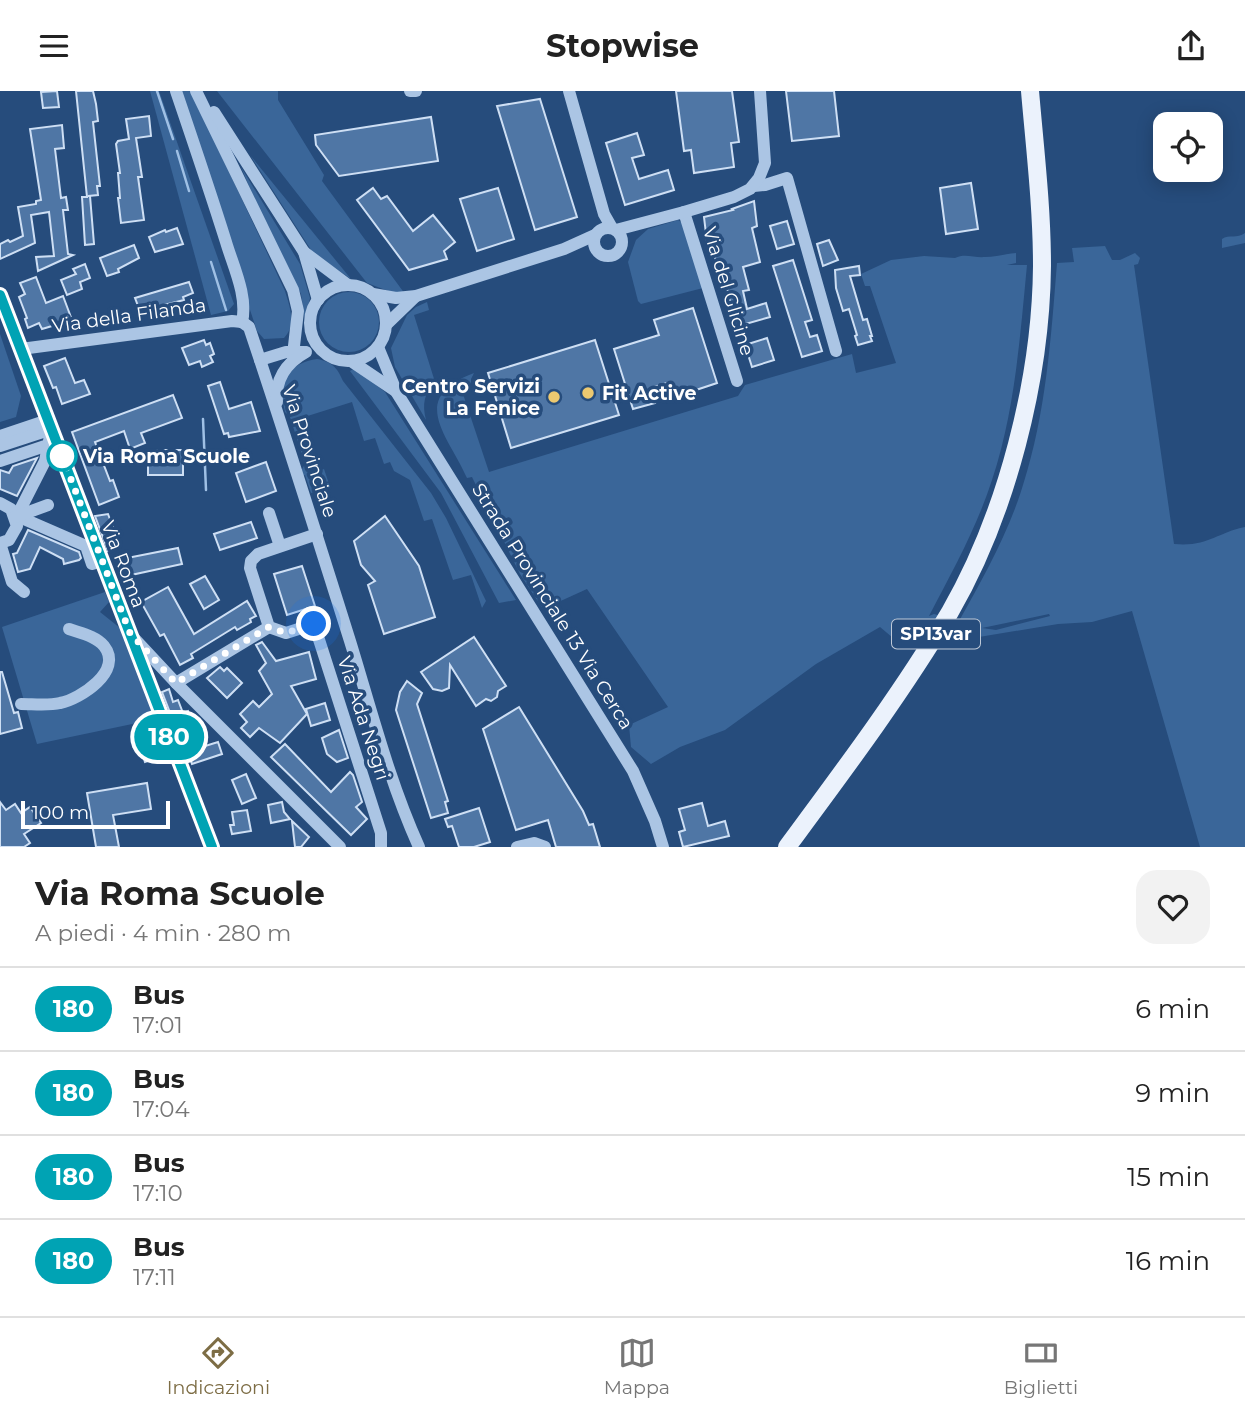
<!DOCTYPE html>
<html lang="it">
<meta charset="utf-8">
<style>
:root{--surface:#fff;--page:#f2f2f2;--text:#222;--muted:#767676;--line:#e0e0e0;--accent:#7d6d45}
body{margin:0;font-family:Montserrat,sans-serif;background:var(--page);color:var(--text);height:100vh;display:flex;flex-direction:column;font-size:26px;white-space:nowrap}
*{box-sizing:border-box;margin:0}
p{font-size:23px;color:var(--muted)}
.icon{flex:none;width:38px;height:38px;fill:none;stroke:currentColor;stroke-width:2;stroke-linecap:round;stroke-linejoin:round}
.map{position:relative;height:756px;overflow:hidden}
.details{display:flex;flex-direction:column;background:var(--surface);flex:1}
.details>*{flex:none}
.badge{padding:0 14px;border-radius:23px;font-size:24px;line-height:46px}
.buttons{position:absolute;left:1153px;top:21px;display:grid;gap:14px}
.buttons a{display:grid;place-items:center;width:70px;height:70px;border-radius:14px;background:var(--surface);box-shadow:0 4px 18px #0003;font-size:35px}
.scale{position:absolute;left:21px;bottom:18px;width:149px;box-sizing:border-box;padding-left:7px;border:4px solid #fff;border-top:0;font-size:19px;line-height:24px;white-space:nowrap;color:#fff;-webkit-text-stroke:5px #264c7c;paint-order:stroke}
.you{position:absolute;width:35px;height:35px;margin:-18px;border:5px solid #fff;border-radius:50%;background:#1a73e8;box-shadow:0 0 0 10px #1a73e833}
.map>.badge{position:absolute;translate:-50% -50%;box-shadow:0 0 0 4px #fff}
.round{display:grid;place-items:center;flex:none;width:74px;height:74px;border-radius:21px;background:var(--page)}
.summary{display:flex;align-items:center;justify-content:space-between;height:119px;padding:0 35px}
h1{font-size:33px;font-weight:700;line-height:52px}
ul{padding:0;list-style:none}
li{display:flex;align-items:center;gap:21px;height:84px;padding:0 35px;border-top:2px solid var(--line)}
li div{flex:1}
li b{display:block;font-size:26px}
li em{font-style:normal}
li .badge{min-width:77px;font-weight:700;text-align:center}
header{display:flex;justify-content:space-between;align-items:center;height:91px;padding:0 35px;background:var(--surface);font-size:32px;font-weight:700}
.menu{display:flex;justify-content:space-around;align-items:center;height:98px;border-top:2px solid var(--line);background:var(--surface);font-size:19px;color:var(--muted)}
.menu a{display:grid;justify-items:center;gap:4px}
.menu .current{color:var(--accent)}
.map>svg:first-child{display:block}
.green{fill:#3a6699;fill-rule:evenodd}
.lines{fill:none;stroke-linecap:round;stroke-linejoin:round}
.stream{stroke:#9fc0e5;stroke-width:2.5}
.building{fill:#4f76a5;stroke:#cedff4;stroke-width:2}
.minor{stroke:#abc5e4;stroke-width:12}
.major{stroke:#ebf2fc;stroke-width:18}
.line-casing{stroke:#fff;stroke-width:16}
.line{stroke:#00a3b4;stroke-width:10}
.walk{stroke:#fff;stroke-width:7;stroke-dasharray:0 12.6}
.poi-dot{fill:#edc970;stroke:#264c7c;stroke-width:2.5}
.stop-dot{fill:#fff;stroke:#00a3b4;stroke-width:3.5}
.labels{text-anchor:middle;stroke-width:7;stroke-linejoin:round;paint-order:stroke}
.shield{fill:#264c7c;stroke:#bec9d8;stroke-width:2}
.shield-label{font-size:18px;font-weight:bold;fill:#fff}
.street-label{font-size:19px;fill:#fff;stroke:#264c7c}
.poi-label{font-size:19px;font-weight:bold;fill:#fff;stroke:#264c7c;text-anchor:end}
.stop-label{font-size:19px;font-weight:bold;fill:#fff;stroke:#264c7c;text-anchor:start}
</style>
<header><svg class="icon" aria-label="menu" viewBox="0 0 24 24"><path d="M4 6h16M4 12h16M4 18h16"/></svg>Stopwise<svg class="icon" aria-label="share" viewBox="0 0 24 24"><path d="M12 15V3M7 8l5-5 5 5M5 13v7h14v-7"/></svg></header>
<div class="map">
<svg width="1245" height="756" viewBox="0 0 1245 756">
<rect width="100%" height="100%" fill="#264c7c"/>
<g class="green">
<polygon points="150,0 159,0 234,213 228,220 211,224"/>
<path d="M178,0H191L285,200C290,217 297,233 284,247L264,248L257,240Z"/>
<polygon points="217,0 278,0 278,9 324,84 322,90 405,203 391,201 367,192"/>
<polygon points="250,64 351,188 313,162"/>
<polygon points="241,76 300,173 310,207 305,230 301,203 257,114"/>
<polygon points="678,129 684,133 703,197 641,213 638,210 628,171 636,149 648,138"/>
<path d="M1245,142V152L1222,157V148C1229,143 1237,148 1245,142Z"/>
<path d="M1105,155L1112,169H1120L1135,162L1140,167L1138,173L1134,174L1174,453C1208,456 1216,442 1245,436V756H1200L1132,520L1092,531L1058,533L943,552H899L880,536L816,573L725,639L680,656L651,673L631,656L629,634L668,616L587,498L543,518L520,483L472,386L467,387C448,344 407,307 474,282L471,288V297L462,300L489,381L738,305L745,294L852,263L856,282L896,272L870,195H865L861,183L891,169L924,165L955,167C965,162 974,167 985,166C995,166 1006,163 1016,162V172L1007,174H1027C1020,246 1015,320 992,389C977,436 952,481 929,525L934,523L959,530C983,487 1009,441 1023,394C1046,322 1051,247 1057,172L1074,171L1072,157ZM1049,523L1050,525L996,539L982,537Z"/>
<circle cx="349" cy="231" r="30"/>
<path d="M427,211L429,219L414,224L435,291C424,303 422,313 426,329L395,276L391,257L407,224L416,216Z"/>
<polygon points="0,243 21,305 16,326 0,331"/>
<path d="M317,268C332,271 337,276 343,290L431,402L446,427L486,510L482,517L471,484L453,489L432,428L424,430L410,389L394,380L390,371L384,373L375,347L364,350L352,311L298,328L314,381L324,378L330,396L311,402L305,384L303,385L301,380L305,373L290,326L285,321C278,292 286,273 317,268Z"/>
<polygon points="355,277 385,301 516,509 499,512 441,402 350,280"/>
<polygon points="105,501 109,511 100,521 120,537 156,628 37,653 2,536"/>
</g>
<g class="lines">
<g class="stream">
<polyline points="157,0 173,48"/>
<polyline points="177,60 189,100"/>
<polyline points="211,171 226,219"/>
<polyline points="203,328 206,399"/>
</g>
</g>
<g class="building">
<polygon points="57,0 59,16 43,17 41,1"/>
<polygon points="76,0 93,0 96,13 98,30 93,31 100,95 97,95 98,104 88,105 90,105 94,153 85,154 82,106 87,106"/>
<polygon points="676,0 732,0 739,51 731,52 734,76 694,82 691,59 684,60"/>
<polygon points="786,0 834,0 839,45 792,50"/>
<polygon points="540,8 577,126 535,139 497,15"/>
<polygon points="149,25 151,45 136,47 142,86 138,86 144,129 121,132 118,107 120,107 118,82 120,82 116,53 118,50 129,48 126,28"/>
<polygon points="431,26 438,70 339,85 316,54 315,44"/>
<polygon points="62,34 64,57 55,58 61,107 66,106 68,119 63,119 68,163 73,164 38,180 36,166 54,165 49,121 31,124 35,152 0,168 0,153 8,149 10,151 23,145 18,116 36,113 36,110 41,109 30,38"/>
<polygon points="637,42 644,64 632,67 639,88 668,79 674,99 625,114 606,52"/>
<polygon points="971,92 978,138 946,143 940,97"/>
<polygon points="373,97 381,108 387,105 413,140 433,124 455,151 444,160 447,168 409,179 357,109"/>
<polygon points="498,97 514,148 477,160 460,108"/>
<polygon points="754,110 757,135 752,137 760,171 743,176 749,199 743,200 747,218 766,212 770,226 735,236 724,181 719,182 711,150 707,151 704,126 733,119 732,118"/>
<polygon points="787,130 794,153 777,158 770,135"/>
<polygon points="177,137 183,153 155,161 149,146 165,139 166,141"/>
<polygon points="829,149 838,169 823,175 817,153"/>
<polygon points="134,154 139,167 118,178 119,181 107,185 100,167"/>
<polygon points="793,169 812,229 805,231 810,246 817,244 822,260 802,266 773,175"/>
<polygon points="85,173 90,187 80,191 82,198 67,204 61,189 76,183 73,178"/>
<polygon points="859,175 860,184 850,185 863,229 867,228 872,245 870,245 872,250 858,254 855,245 857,244 849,218 843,220 836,197 835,179"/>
<polygon points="36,186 46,212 63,205 72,229 42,238 39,232 28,237 25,228 27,227 19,206 25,203 20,192"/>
<polygon points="189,191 193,202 183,206 184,209 140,220 135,207"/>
<polygon points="693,217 717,292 672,307 667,292 651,297 655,312 633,318 614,258 659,244 654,229"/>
<polygon points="767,247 774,269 752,276 745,254"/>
<polygon points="204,249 206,254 210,252 214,263 210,265 213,271 202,276 200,270 189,274 182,257"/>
<polygon points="595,249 619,324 511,357 488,282"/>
<polygon points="65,267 75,292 84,289 90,303 62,313 56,296 53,297 44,275"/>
<polygon points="220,291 229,318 251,311 260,340 229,346 228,342 224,343 208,295"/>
<polygon points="173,304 182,327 141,342 145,352 130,358 124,340 95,351 110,390 113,389 119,406 99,414 72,341"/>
<rect x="148" y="359" width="35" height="25"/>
<polygon points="37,367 17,405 0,398 0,379 9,382 13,375"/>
<polygon points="266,371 276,400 246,411 236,382"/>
<polygon points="108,423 120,455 108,460 95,425"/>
<polygon points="385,425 419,475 435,526 384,543 368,494 375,490 361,474 354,450"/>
<polygon points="251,431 257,447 220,459 214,443"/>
<polygon points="28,439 79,461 81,467 79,469 64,473 63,468 40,456 30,478 18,481 13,463 17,462"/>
<polygon points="178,457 182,473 131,484 127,467"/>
<polygon points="302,475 315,515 287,524 274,483"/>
<polygon points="205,485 219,509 204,518 190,493"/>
<polygon points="168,496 194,543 247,510 256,525 250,528 251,531 237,539 235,536 191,563 193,567 180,574 164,543 160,545 141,511"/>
<polygon points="474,546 506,595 498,600 497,606 491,610 486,608 476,615 450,574 449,597 442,600 433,598 421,581"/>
<polygon points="262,551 276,570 309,561 316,588 291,595 307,623 280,652 259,637 250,646 241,637 247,631 240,623 253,610 259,616 272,603 259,580 266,572 256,554"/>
<polygon points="220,576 224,580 227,577 242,592 227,607 207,587"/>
<polygon points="0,581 2,581 14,622 18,621 22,637 0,643"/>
<polygon points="407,590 422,602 417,613 448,710 445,711 448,722 431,727 396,619 400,601"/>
<polygon points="169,598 173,611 178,609 183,622 188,620 202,656 218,651 222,663 192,673 184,649 181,650 162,601"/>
<polygon points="325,612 330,629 311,635 306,618"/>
<polygon points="519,616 583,720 589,734 593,733 600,756 556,756 548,729 516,739 483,638"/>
<polygon points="339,639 348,667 337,671 327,663 322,647"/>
<polygon points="157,641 165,664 145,671 137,647"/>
<polygon points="285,653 331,701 350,681 353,684 362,711 356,716 367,728 351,744 271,666"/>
<polygon points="246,683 256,707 242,713 232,689"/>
<polygon points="147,692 151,718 113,724 119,756 96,756 87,702"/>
<polygon points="0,711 6,719 15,713 21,722 30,716 41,732 24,743 30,752 24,756 0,756"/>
<polygon points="282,711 284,721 290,728 271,732 268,714"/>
<polygon points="702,712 708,735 725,730 729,745 683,756 679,741 685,739 679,718"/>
<polygon points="479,717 490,751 474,756 459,756 452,735 448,736 445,728"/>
<polygon points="247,719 251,740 232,743 230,734 234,734 232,721"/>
<polygon points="292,730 309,746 301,756 295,756"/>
</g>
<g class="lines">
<g class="minor">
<path d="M176,0C193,50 210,100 226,151C233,175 248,205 242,231"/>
<polyline points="196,0 293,199 298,220 294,255"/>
<polyline points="410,0 416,0"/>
<polyline points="569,0 604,123 612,137"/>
<polyline points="214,21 304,161 318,209"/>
<polyline points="754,95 765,94 787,87 836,260"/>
<polyline points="684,121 737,290"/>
<circle cx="608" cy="151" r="14"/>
<polyline points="616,139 684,121 734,106 750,98 759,87 765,72 760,0"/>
<polyline points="304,161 348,194"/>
<circle cx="348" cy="232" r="38"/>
<polyline points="373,203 396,207 416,205 564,158 595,144"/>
<polyline points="0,204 212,756"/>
<path d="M242,231L249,236C284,340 317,445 350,550C371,618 389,690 419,756"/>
<polyline points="387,233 416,205"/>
<polyline points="378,256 397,302 633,680 655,730 663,756"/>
<polyline points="21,258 232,230 242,231"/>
<polyline points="260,269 286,261 304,261"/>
<polyline points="351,270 397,301"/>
<path d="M277,311C275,288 286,272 306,261"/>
<polyline points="0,345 48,329"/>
<polyline points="48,354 45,370 17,425 86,455 92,473 102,470"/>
<polyline points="0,355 52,338 48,354 0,370"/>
<polyline points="0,412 11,418 17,435 9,449 0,452"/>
<polyline points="269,422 280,455"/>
<polyline points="15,426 48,414"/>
<polyline points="317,443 258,463 251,470 250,477 269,536 286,542 314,533 381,742 381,756"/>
<polyline points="0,452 12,491 24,501"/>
<polyline points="134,547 176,592 340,756"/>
<polyline points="176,592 269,536"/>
<path d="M21,613C33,613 48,615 60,612C80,608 124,580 104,555C96,545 80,542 69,538"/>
<polyline points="517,756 534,752 545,756"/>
</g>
<path class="major" d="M787,756C844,679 901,603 950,521C1007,422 1041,288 1042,175C1042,117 1035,58 1030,0"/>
</g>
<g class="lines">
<defs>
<polyline id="line" points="0,204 212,756"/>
</defs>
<use href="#line" class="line-casing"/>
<use href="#line" class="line"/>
<polyline class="walk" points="62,365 130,542 176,592 269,536 286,542 314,533"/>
</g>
<g class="poi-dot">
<circle cx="588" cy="302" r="7"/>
<circle cx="554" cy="306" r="7"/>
</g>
<circle class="stop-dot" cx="62" cy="365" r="14"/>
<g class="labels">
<rect class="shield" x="892" y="528.5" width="88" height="29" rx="5"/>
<g class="shield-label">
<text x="936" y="549">SP13var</text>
</g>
<g class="street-label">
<text transform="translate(729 200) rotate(73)" y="7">Via del Glicine</text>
<text transform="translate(129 224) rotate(-8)" y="7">Via della Filanda</text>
<text transform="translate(310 360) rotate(72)" y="7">Via Provinciale</text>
<text transform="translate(124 473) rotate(69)" y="7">Via Roma</text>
<text transform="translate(553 515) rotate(58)" y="7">Strada Provinciale 13 Via Cerca</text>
<text transform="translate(364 627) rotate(72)" y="7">Via Ada Negri</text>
</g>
<g class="poi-label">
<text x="540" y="302">Centro Servizi<tspan x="540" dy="22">La Fenice</tspan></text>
<text x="602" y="309" text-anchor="start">Fit Active</text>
</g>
<g class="stop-label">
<text x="83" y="372">Via Roma Scuole</text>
</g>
</g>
</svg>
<div class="buttons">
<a><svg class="icon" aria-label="locate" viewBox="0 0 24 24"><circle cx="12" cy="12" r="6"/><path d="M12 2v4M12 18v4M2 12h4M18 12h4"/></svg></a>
</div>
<div class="scale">100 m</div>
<div class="you" style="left:314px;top:533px"></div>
<b class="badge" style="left:169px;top:646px;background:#00a3b4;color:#fff">180</b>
</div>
<section class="details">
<div class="summary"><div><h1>Via Roma Scuole</h1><p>A piedi · 4 min · 280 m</p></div><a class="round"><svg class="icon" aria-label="heart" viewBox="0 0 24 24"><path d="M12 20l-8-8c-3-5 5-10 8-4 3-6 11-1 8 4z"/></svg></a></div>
<ul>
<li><span class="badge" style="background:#00a3b4;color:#fff">180</span><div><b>Bus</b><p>17:01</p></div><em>6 min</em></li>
<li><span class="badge" style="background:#00a3b4;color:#fff">180</span><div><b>Bus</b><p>17:04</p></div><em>9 min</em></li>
<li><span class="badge" style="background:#00a3b4;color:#fff">180</span><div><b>Bus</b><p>17:10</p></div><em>15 min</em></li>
<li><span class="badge" style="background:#00a3b4;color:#fff">180</span><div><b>Bus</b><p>17:11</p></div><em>16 min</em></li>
</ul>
</section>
<nav class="menu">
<a class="current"><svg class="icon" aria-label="directions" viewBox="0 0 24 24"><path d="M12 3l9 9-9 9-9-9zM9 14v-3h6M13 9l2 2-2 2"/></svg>Indicazioni</a>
<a><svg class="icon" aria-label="map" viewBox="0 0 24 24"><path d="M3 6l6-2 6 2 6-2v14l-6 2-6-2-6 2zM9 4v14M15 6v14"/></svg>Mappa</a>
<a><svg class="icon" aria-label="tickets" viewBox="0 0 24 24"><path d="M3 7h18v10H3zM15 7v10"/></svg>Biglietti</a>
</nav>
